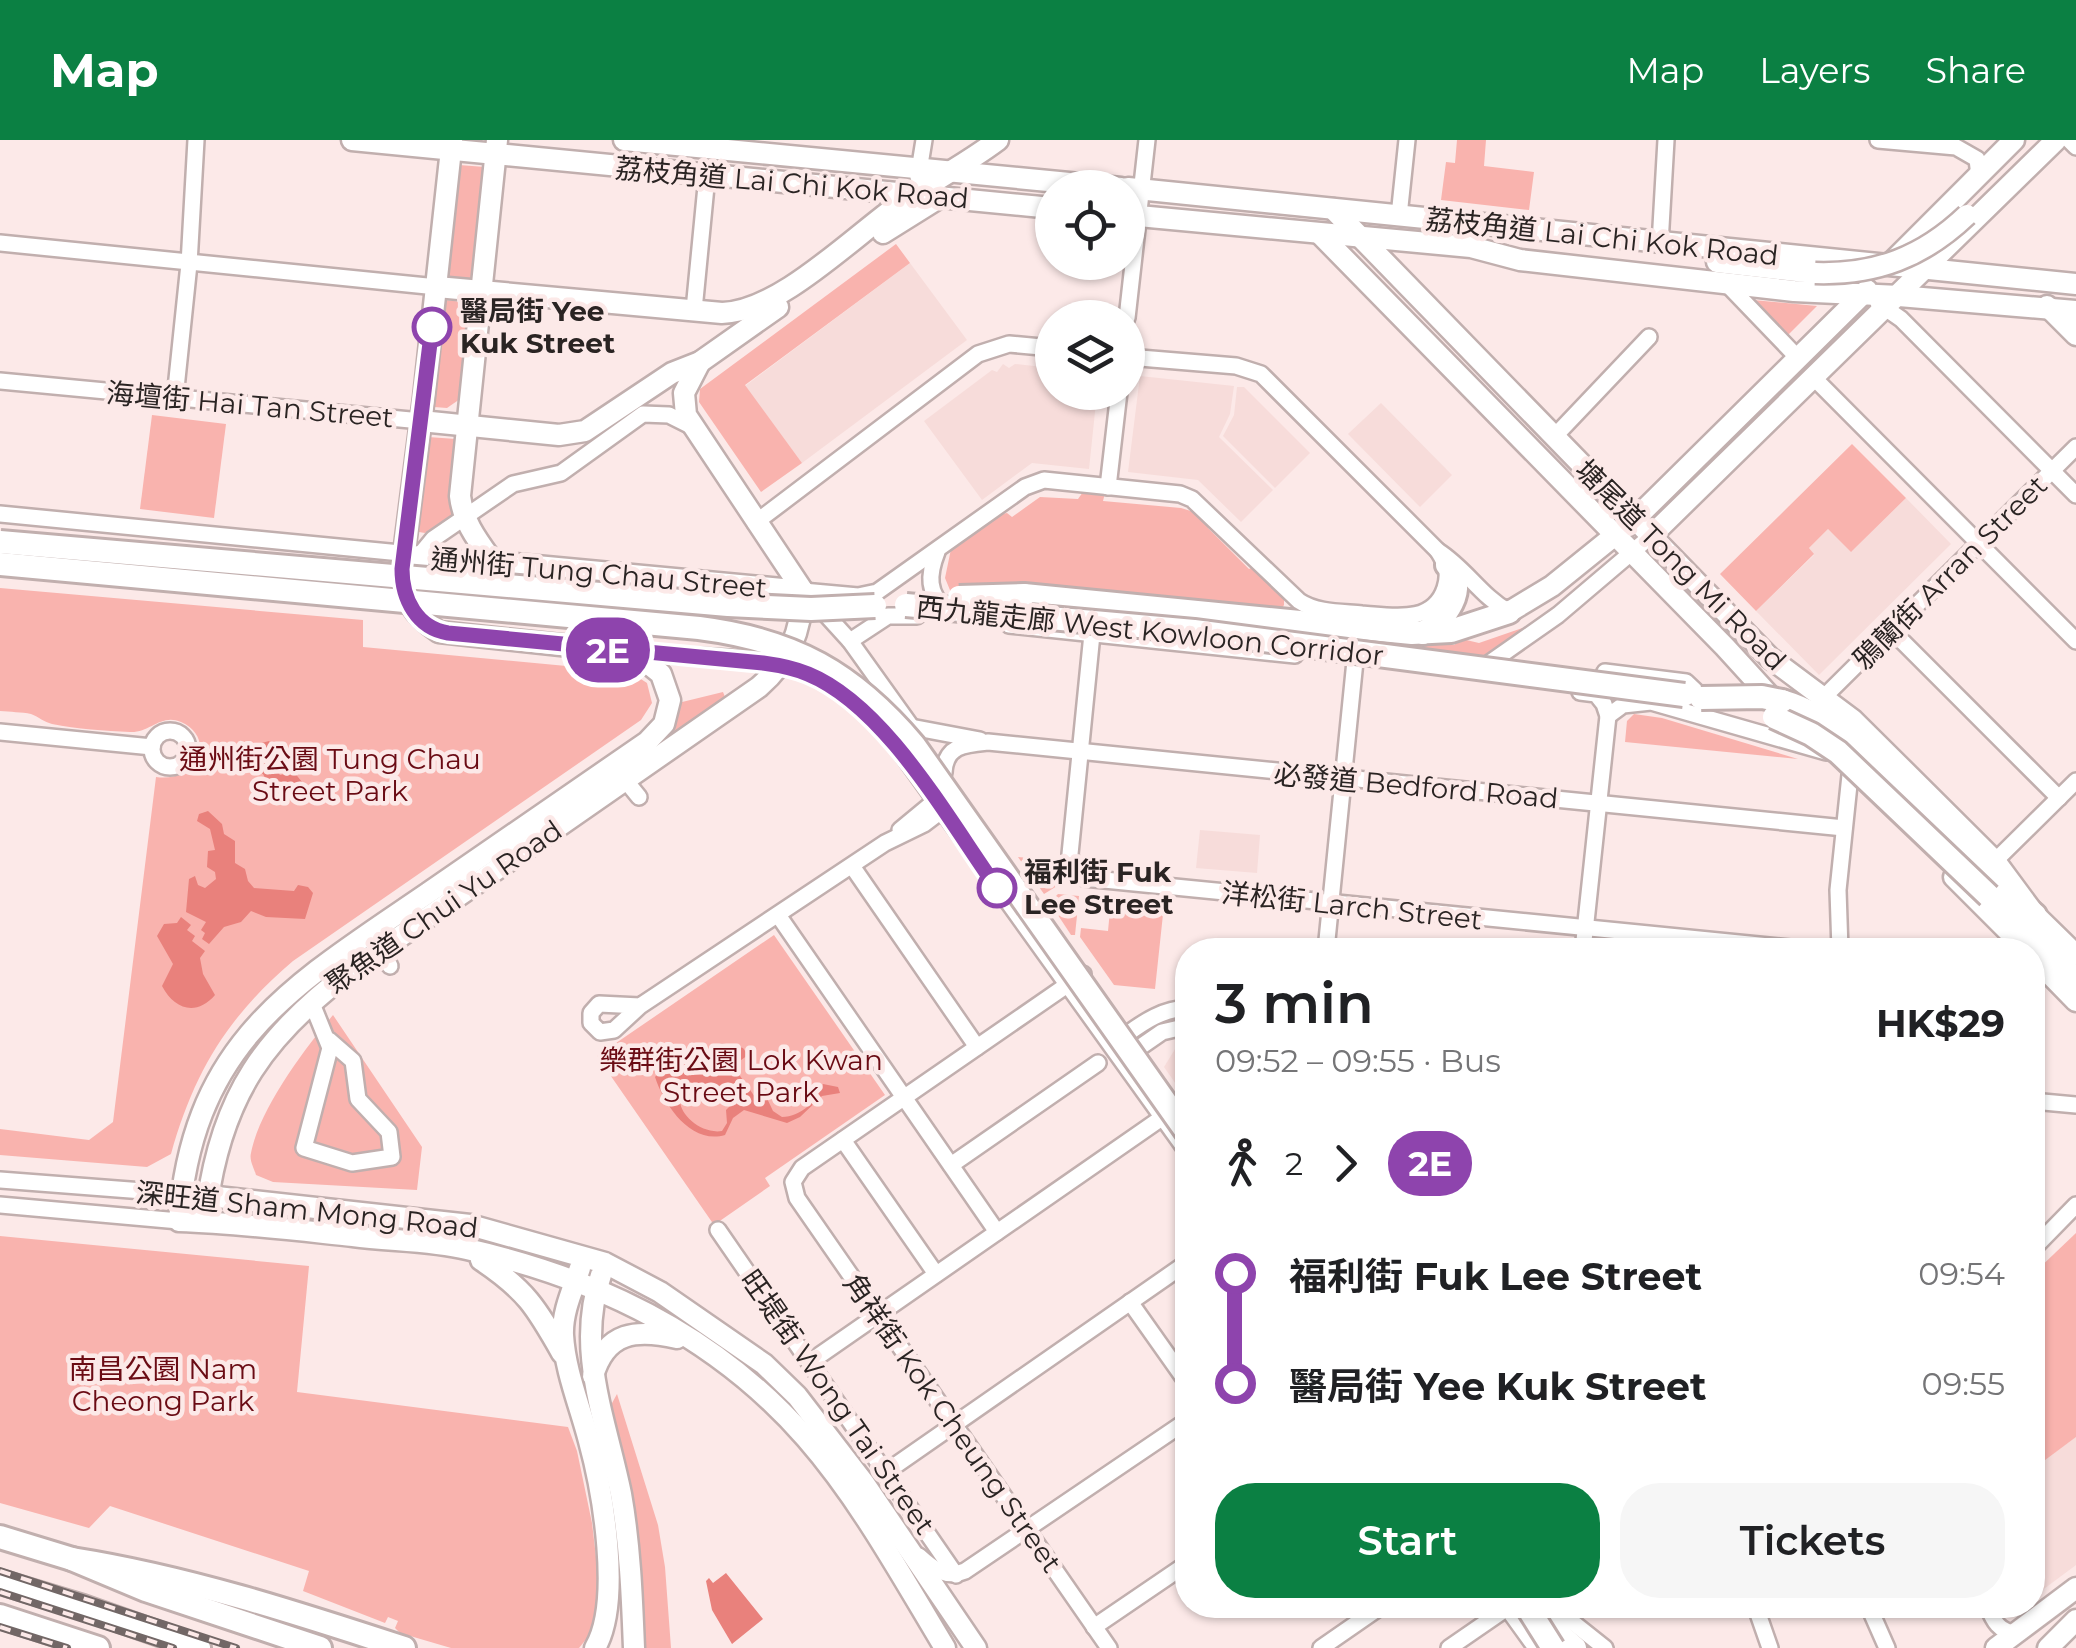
<!DOCTYPE html>
<meta charset="utf-8">
<style>
:root{--surface:#fff;--page:#f6f6f6;--text:#202124;--muted:#757577;--accent:#0b8043}
body{margin:0;font-family:Montserrat,"Noto Sans TC",sans-serif;background:var(--page);color:var(--text);height:100vh;display:flex;flex-direction:column;font-size:38px;white-space:nowrap}
*{box-sizing:border-box;margin:0}
p{font-size:32px;color:var(--muted)}
.icon{flex:none;width:55px;height:55px;fill:none;stroke:currentColor;stroke-width:2;stroke-linecap:round;stroke-linejoin:round}
.map{position:relative;flex:1;overflow:hidden}
.drawer{position:absolute;left:1175px;top:798px;width:870px;height:680px;display:flex;flex-direction:column;background:var(--surface);border-radius:40px;box-shadow:0 2px 8px #0004}
.drawer>*{flex:none}
.badge{padding:0 20px;border-radius:32px;font-size:35px;line-height:65px}
.controls{position:absolute;left:1035px;top:30px;display:grid;gap:20px}
.controls a{display:grid;place-items:center;width:110px;height:110px;border-radius:50%;background:var(--surface);box-shadow:0 2px 8px #0004;font-size:50px}
.map>.badge{position:absolute;translate:-50% -50%;box-shadow:0 0 0 5px #fff}
.legs{display:flex;align-items:center;gap:15px;height:110px;padding:0 40px;font-size:32px}
.legs p{margin-inline-start:auto}
.summary{display:flex;align-items:center;justify-content:space-between;height:170px;padding:0 40px}
h1{font-size:55px;font-weight:600;line-height:75px}
.cta{display:flex;gap:20px;margin-top:auto;padding:20px 40px}
.cta a{flex:1;height:115px;border-radius:40px;background:var(--accent);color:#fff;font-size:40px;font-weight:600;line-height:115px;text-align:center}
.cta a+a{background:var(--page);color:var(--text)}
ul{padding:0 40px;list-style:none}
li{display:flex;align-items:center;gap:35px;height:110px;font-size:38px}
li i{display:grid;place-items:center;width:15px;height:100%;margin:0 12px;background:currentColor}
li i::after{content:'';width:25px;height:25px;margin:-12px;border:8px solid;border-radius:50%;background:var(--surface)}
li p{margin-inline-start:auto}
li:first-child i{background:linear-gradient(#0000 50%,currentColor 0)}
li:last-child i{background:linear-gradient(currentColor 50%,#0000 0)}
header{display:flex;align-items:center;gap:60px;box-sizing:border-box;height:140px;padding:0 50px;background:var(--accent);color:#fff}
header strong{font-size:48px}
nav{display:flex;gap:55px;margin-inline-start:auto;font-size:35px}
.map>svg:first-child{display:block}
.built{fill:#f7dcda}
.green{fill:#f9b3ae}
.water{fill:#e9817c;fill-rule:evenodd}
.lines{fill:none;stroke-linecap:round;stroke-linejoin:round}
.minor-casing{stroke:#c1afae;stroke-width:20}
.major-casing{stroke:#c1afae;stroke-width:25}
.highway-casing{stroke:#c1afae;stroke-width:28}
.minor{stroke:#fff;stroke-width:15}
.major{stroke:#fff;stroke-width:20}
.highway{stroke:#fff;stroke-width:22}
.rail-casing{stroke:#726766;stroke-width:8}
.rail{stroke:#fce9e8;stroke-width:4;stroke-dasharray:11;stroke-linecap:butt}
.major-bridge-casing{stroke:#c1afae;stroke-width:25;stroke-linecap:butt}
.highway-bridge-casing{stroke:#c1afae;stroke-width:28;stroke-linecap:butt}
.major-bridge{stroke:#fff;stroke-width:20}
.highway-bridge{stroke:#fff;stroke-width:22}
.line-1-casing{stroke:#fff;stroke-width:22}
.line-1{stroke:#8e44ad;stroke-width:15}
.stop-1-dot{fill:#fff;stroke:#8e44ad;stroke-width:5}
.labels{text-anchor:middle;stroke-width:9;stroke-linejoin:round;paint-order:stroke}
.street-label{font-size:28px;fill:#2a2423;stroke:#fce9e8}
.stop-label{font-size:28px;font-weight:bold;fill:#2a2423;stroke:#fce9e8;text-anchor:start}
.park-label{font-size:28px;fill:#6a0b14;stroke:#fce9e8}
</style>
<header>
<strong>Map</strong>
<nav><a>Map</a><a>Layers</a><a>Share</a></nav>
</header>
<div class="map">
<svg width="2076" height="1508" viewBox="0 0 2076 1508">
<rect width="100%" height="100%" fill="#fce9e8"/>
<g class="built">
<polygon points="910,123 967,200 802,323 745,246"/>
<polygon points="1003,224 1009,228 1015,224 1052,228 1052,252 1097,253 1089,329 1032,323 982,360 924,281 992,230 997,232"/>
<polygon points="1140,236 1234,246 1230,274 1219,297 1273,350 1241,382 1198,340 1128,332"/>
<polygon points="1237,247 1244,247 1310,313 1275,348 1223,296 1234,275"/>
<polygon points="1381,263 1452,335 1420,367 1348,294"/>
<polygon points="1906,358 1951,404 1819,535 1756,471 1814,415 1809,408 1828,389 1852,411"/>
<polygon points="1200,690 1260,695 1257,733 1196,728"/>
<polygon points="1180,901 1187,901 1187,960 1164,927"/>
<polygon points="2076,1297 2076,1425 2033,1457 2032,1329"/>
</g>
<g class="green">
<polygon points="1457,0 1486,0 1484,26 1534,32 1529,70 1441,60 1446,22 1455,23"/>
<polygon points="459,25 485,27 473,139 448,136"/>
<polygon points="896,104 910,123 745,245 802,323 761,352 699,262 700,249"/>
<polygon points="445,160 472,163 460,259 447,268 434,267"/>
<polygon points="1753,160 1817,166 1788,195"/>
<polygon points="152,275 226,284 214,378 140,369"/>
<polygon points="428,297 456,299 450,355 452,375 425,393 419,392"/>
<polygon points="1852,304 1906,358 1851,412 1828,389 1809,408 1814,414 1756,471 1720,434"/>
<polygon points="1089,351 1105,353 1103,361 1181,368 1207,376 1208,388 1249,429 1255,426 1284,452 1284,465 1278,474 952,455 945,438 951,409 993,376 1007,373 1012,377 1040,357 1078,359 1083,352"/>
<path d="M0,448L363,480V507L630,532L647,543L652,563L641,580L293,821C228,876 194,932 171,1014L147,1027L0,1015V989L89,1000L113,982L156,637C198,643 217,598 181,582C161,573 150,593 130,592C105,591 77,589 52,584C44,582 39,577 31,574C22,572 10,572 0,571Z"/>
<polygon points="1528,486 1530,490 1475,527 1381,516 1383,501 1454,505 1462,499 1479,503"/>
<polygon points="723,552 725,557 665,600 662,596 678,563"/>
<polygon points="1634,574 1662,578 1798,619 1625,602 1627,581"/>
<polygon points="1018,717 1049,720 1048,733 1057,746 1044,754"/>
<polygon points="1058,754 1079,756 1075,795 1071,795 1052,766 1052,760"/>
<polygon points="1111,760 1164,765 1155,849 1114,845 1080,797 1081,788 1108,791"/>
<polygon points="774,795 885,955 765,1038 770,1046 714,1085 597,916"/>
<path d="M333,875L422,1007L417,1050L273,1042L256,1035C254,1028 249,1020 251,1013C259,970 305,908 333,875Z"/>
<polygon points="2076,1093 2076,1297 2033,1329 2033,1134"/>
<polygon points="0,1096 309,1126 297,1252 568,1287 577,1311 592,1383 601,1459 592,1492 579,1508 451,1508 400,1493 395,1488 398,1481 388,1477 385,1483 303,1451 309,1431 110,1366 89,1388 0,1363"/>
<path d="M617,1254L658,1385L665,1427L671,1508H646C638,1489 641,1452 639,1430C632,1375 618,1320 611,1265Z"/>
</g>
<g class="water">
<polygon points="269,601 279,613 274,617 274,627 280,635 294,632 302,642 296,647 296,653 272,651 263,634 255,633 258,604"/>
<polygon points="208,671 222,684 224,694 235,701 235,723 245,729 248,741 254,748 294,751 298,745 308,747 313,753 305,779 266,777 251,771 241,782 224,787 209,804 202,799 205,793 201,790 206,782 186,772 189,739 195,736 198,745 205,748 216,739 215,732 207,727 208,711 215,710 210,689 197,681 199,674"/>
<path d="M181,777L191,785L187,790L195,796L192,801L205,811L200,818L203,834L215,855C196,877 174,869 162,846L173,824L157,796L164,784L177,783Z"/>
<path d="M722,903L743,908L748,915L733,926L755,957L764,952L773,971L782,977C801,977 818,960 823,944L838,947L840,953L822,956L800,977L787,983L744,970L733,978L725,995C691,1005 664,965 655,937L659,932L664,933L666,926L661,924L670,909L676,910L687,925C705,931 705,916 714,906ZM699,946L735,961L726,970L727,983L722,991C692,996 658,951 699,946Z"/>
<polygon points="726,1433 763,1479 732,1504 712,1470 706,1441 709,1438 713,1443"/>
</g>
<g class="lines">
<defs>
<g id="minor">
<polyline points="1878,0 1956,7 1977,19 1979,36"/>
<polyline points="2069,0 2076,7"/>
<polyline points="918,37 924,0"/>
<polyline points="1399,76 1407,0"/>
<polyline points="0,103 437,147"/>
<polyline points="1660,104 1666,0"/>
<polyline points="1726,143 1797,217"/>
<polyline points="1878,163 1901,179 2076,355"/>
<polyline points="694,170 707,36"/>
<polyline points="1127,178 1147,0"/>
<path d="M1128,217L1236,226L1261,234L1438,411C1465,428 1481,456 1509,472"/>
<polyline points="1814,238 2076,501"/>
<polyline points="0,241 421,281"/>
<polyline points="175,258 189,124 196,0"/>
<polyline points="1554,297 1649,197"/>
<polyline points="1108,347 1119,252"/>
<polyline points="0,374 493,422"/>
<polyline points="755,383 978,214 1009,204 1052,208"/>
<path d="M937,412C928,435 927,453 947,471"/>
<polyline points="419,416 433,399 513,344 561,333 643,274 669,275 693,287"/>
<path d="M803,451L858,456L877,452L1025,347L1044,340L1180,354L1192,359L1299,461C1317,473 1341,472 1362,474C1392,476 1433,485 1445,448C1450,432 1446,424 1438,411"/>
<polyline points="820,468 850,501 918,596"/>
<polyline points="1009,485 1295,515"/>
<polyline points="1891,490 2059,658"/>
<polyline points="1092,494 1070,714 1072,725 1084,738 1811,810"/>
<polyline points="850,501 888,476 917,476"/>
<path d="M635,513C688,517 757,514 806,533C839,545 868,574 892,600L1188,1013"/>
<polyline points="1481,529 1558,475 1651,396"/>
<polyline points="1597,551 1605,532 1686,542 1706,561"/>
<polyline points="1580,552 1596,554 1604,564 1608,576 1583,810"/>
<polyline points="1823,558 2076,307"/>
<polyline points="1608,576 1623,565 1651,562 1826,612"/>
<polyline points="911,587 980,600"/>
<circle cx="170" cy="609" r="18"/>
<polyline points="0,592 152,607"/>
<path d="M944,633C945,605 966,604 988,602L1844,688"/>
<polyline points="626,641 639,657"/>
<polyline points="900,690 935,661"/>
<polyline points="1995,721 2076,641"/>
<polyline points="852,726 977,907"/>
<polyline points="778,775 997,1092"/>
<polyline points="1326,810 1355,521"/>
<polyline points="1840,810 1838,750 1850,635"/>
<polyline points="380,811 390,826"/>
<polyline points="1083,834 802,1028 793,1042 797,1058 1109,1508"/>
<polyline points="311,861 330,908 304,1008 352,1023 392,1017 389,992 358,959 353,921 329,900"/>
<polyline points="640,866 599,864 591,873 591,883 600,892 614,890 640,866 885,703 924,684 949,665"/>
<path d="M1126,895C1145,881 1163,869 1188,868"/>
<polyline points="1136,910 1162,892 1188,886"/>
<polyline points="2032,961 2076,965"/>
<polyline points="843,1000 936,1134"/>
<polyline points="951,1025 1098,923"/>
<polyline points="0,1040 208,1056"/>
<polyline points="0,1065 179,1081"/>
<polyline points="718,1090 956,1435"/>
<polyline points="2032,1110 2076,1065"/>
<polyline points="1130,1162 1188,1244"/>
<polyline points="810,1222 1163,977"/>
<polyline points="886,1332 1188,1122"/>
<path d="M919,1416C933,1429 946,1439 965,1431L1188,1280"/>
<polyline points="1505,1465 1536,1508"/>
<polyline points="1551,1465 1605,1508"/>
<polyline points="1755,1465 1770,1508"/>
<polyline points="1868,1465 1887,1508"/>
<path d="M1987,1465C1993,1480 1999,1493 2017,1493"/>
<polyline points="1094,1487 1188,1423"/>
<polyline points="1321,1508 1383,1465"/>
<polyline points="1449,1508 1507,1468"/>
</g>
<g id="major">
<polyline points="352,0 1052,68"/>
<path d="M452,0L424,257L402,429C402,460 415,476 439,492L635,513L661,534L670,560L664,584L647,602C574,653 501,703 428,753C292,846 193,901 179,1081C237,1083 295,1090 353,1096C390,1101 430,1100 467,1109C596,1138 717,1196 806,1298C861,1361 902,1437 945,1508"/>
<path d="M497,0L460,356C463,382 478,401 493,422L803,451"/>
<polyline points="624,0 1121,48"/>
<polyline points="1128,48 2076,144"/>
<polyline points="1333,69 1770,518 1853,580 1995,721 2035,775 2076,815"/>
<polyline points="1128,75 1471,107 1520,120 1794,151 1899,156 2076,171"/>
<polyline points="883,93 939,58"/>
<polyline points="1321,95 1725,507 1776,563"/>
<polyline points="1893,121 2014,0"/>
<polyline points="1717,122 1815,133"/>
<path d="M437,147L722,173C782,172 860,89 912,55C941,37 970,21 998,0"/>
<polyline points="2047,166 2076,195"/>
<polyline points="700,222 684,253 686,275 803,451"/>
<polyline points="421,281 559,295 585,291 672,233 700,222 778,167"/>
<polyline points="1651,396 2056,0"/>
<polyline points="416,454 419,416"/>
<polyline points="1509,472 1552,446 1635,379 1867,150"/>
<polyline points="1954,737 2027,810"/>
<polyline points="2032,816 2076,861"/>
<polyline points="208,1056 470,1085 605,1123 660,1152 764,1224 797,1256 864,1343 976,1508"/>
<path d="M207,1065C222,955 265,895 352,830L759,547C790,520 801,492 803,451"/>
<path d="M481,1120C526,1150 536,1167 562,1213"/>
<path d="M580,1128C573,1149 562,1172 563,1195C565,1231 580,1266 589,1301C603,1352 622,1462 595,1508"/>
<path d="M601,1135C575,1209 606,1280 621,1354C630,1405 632,1457 634,1508"/>
<path d="M593,1236C606,1191 637,1189 677,1198"/>
<polyline points="1996,1508 2076,1448"/>
<polyline points="2048,1508 2076,1480"/>
</g>
<g id="highway">
<polyline points="1024,455 1412,493 1451,491 1509,472"/>
<path d="M1423,493C1445,480 1470,449 1447,425"/>
<path d="M1782,561C1845,580 1889,634 1934,679C1967,713 1999,745 2035,775"/>
<polyline points="1989,756 2076,840"/>
<polyline points="0,1397 72,1419 146,1450 320,1508"/>
<path d="M72,1419C186,1437 294,1472 404,1508"/>
<polyline points="0,1442 83,1467 199,1508"/>
<polyline points="1533,1471 1575,1508"/>
<polyline points="0,1476 98,1508"/>
</g>
</defs>
<use href="#minor" class="minor-casing"/>
<use href="#major" class="major-casing"/>
<use href="#highway" class="highway-casing"/>
<use href="#minor" class="minor"/>
<use href="#major" class="major"/>
<use href="#highway" class="highway"/>
<defs>
<g id="rail">
<polyline points="0,1431 236,1508"/>
<polyline points="0,1452 173,1508"/>
<polyline points="0,1487 67,1508"/>
</g>
</defs>
<use href="#rail" class="rail-casing"/>
<use href="#rail" class="rail"/>
<defs>
<path id="major-bridge" d="M1815,133C1876,135 1923,117 1967,75"/>
<g id="highway-bridge">
<polyline points="0,402 728,465 811,469 875,466"/>
<path d="M0,424L699,488C794,500 853,533 914,605L1188,994"/>
<polyline points="959,457 1024,455"/>
<polyline points="906,465 1194,491 1684,555"/>
<polyline points="1701,558 1762,557 1782,561"/>
<polyline points="1774,577 1811,594 1838,612 1989,756"/>
<polyline points="1526,1465 1553,1508"/>
</g>
</defs>
<use href="#major-bridge" class="major-bridge-casing"/>
<use href="#highway-bridge" class="highway-bridge-casing"/>
<use href="#major-bridge" class="major-bridge"/>
<use href="#highway-bridge" class="highway-bridge"/>
</g>
<g class="lines">
<defs>
<path id="line-1" d="M432,187L402,429C402,459 417,488 448,493L763,523C778,525 794,528 808,534C886,566 949,681 997,748"/>
</defs>
<use href="#line-1" class="line-1-casing"/>
<use href="#line-1" class="line-1"/>
</g>
<g class="stop-1-dot">
<circle cx="432" cy="187" r="18"/>
<circle cx="997" cy="748" r="18"/>
</g>
<g class="labels">
<g class="street-label">
<text transform="translate(792 43) rotate(5)" y="10">荔枝角道 Lai Chi Kok Road</text>
<text transform="translate(1602 97) rotate(6)" y="10">荔枝角道 Lai Chi Kok Road</text>
<text transform="translate(250 265) rotate(5)" y="10">海壇街 Hai Tan Street</text>
<text transform="translate(1681 425) rotate(45)" y="10">塘尾道 Tong Mi Road</text>
<text transform="translate(1950 432) rotate(-45)" y="10">鴉蘭街 Arran Street</text>
<text transform="translate(599 433) rotate(5)" y="10">通州街 Tung Chau Street</text>
<text transform="translate(1150 491) rotate(6)" y="10">西九龍走廊 West Kowloon Corridor</text>
<text transform="translate(1416 646) rotate(5)" y="10">必發道 Bedford Road</text>
<text transform="translate(1352 766) rotate(6)" y="10">洋松街 Larch Street</text>
<text transform="translate(444 767) rotate(-35)" y="10">聚魚道 Chui Yu Road</text>
<text transform="translate(307 1070) rotate(6)" y="10">深旺道 Sham Mong Road</text>
<text transform="translate(838 1262) rotate(55)" y="10">旺堤街 Wong Tai Street</text>
<text transform="translate(953 1283) rotate(55)" y="10">角祥街 Kok Cheung Street</text>
</g>
<g class="stop-label">
<text x="460" y="181">醫局街 Yee<tspan x="460" dy="32">Kuk Street</tspan></text>
<text x="1024" y="742">福利街 Fuk<tspan x="1024" dy="32">Lee Street</tspan></text>
</g>
<g class="park-label">
<text x="330" y="629">通州街公園 Tung Chau<tspan x="330" dy="32">Street Park</tspan></text>
<text x="741" y="930">樂群街公園 Lok Kwan<tspan x="741" dy="32">Street Park</tspan></text>
<text x="163" y="1239">南昌公園 Nam<tspan x="163" dy="32">Cheong Park</tspan></text>
</g>
</g>
</svg>
<div class="controls">
<a><svg class="icon" aria-label="locate" viewBox="0 0 24 24"><circle cx="12" cy="12" r="6"/><path d="M12 2v4M12 18v4M2 12h4M18 12h4"/></svg></a>
<a><svg class="icon" aria-label="layers" viewBox="0 0 24 24"><path d="M12 4l9 5-9 5-9-5zM3 14l9 5 9-5"/></svg></a>
</div>
<b class="badge" style="left:608px;top:510px;background:#8e44ad;color:#fff">2E</b>
<section class="drawer">
<div class="summary"><div><h1>3 min</h1><p>09:52 – 09:55 · Bus</p></div><b>HK$29</b></div>
<div class="legs"><svg class="icon" aria-label="walk" viewBox="0 0 24 24"><circle cx="13" cy="4" r="2"/><path d="M13 8l-2 6 4 7M11 14l-3 7M7 12l3-4h3l4 4"/></svg>2<svg class="icon" aria-label="forward" viewBox="0 0 24 24"><path d="M9 5l7 7-7 7"/></svg><b class="badge" style="background:#8e44ad;color:#fff">2E</b></div>
<ul>
<li><i style="color:#8e44ad"></i><b>福利街 Fuk Lee Street</b><p>09:54</p></li>
<li><i style="color:#8e44ad"></i><b>醫局街 Yee Kuk Street</b><p>09:55</p></li>
</ul>
<div class="cta"><a>Start</a><a>Tickets</a></div>
</section>
</div>
